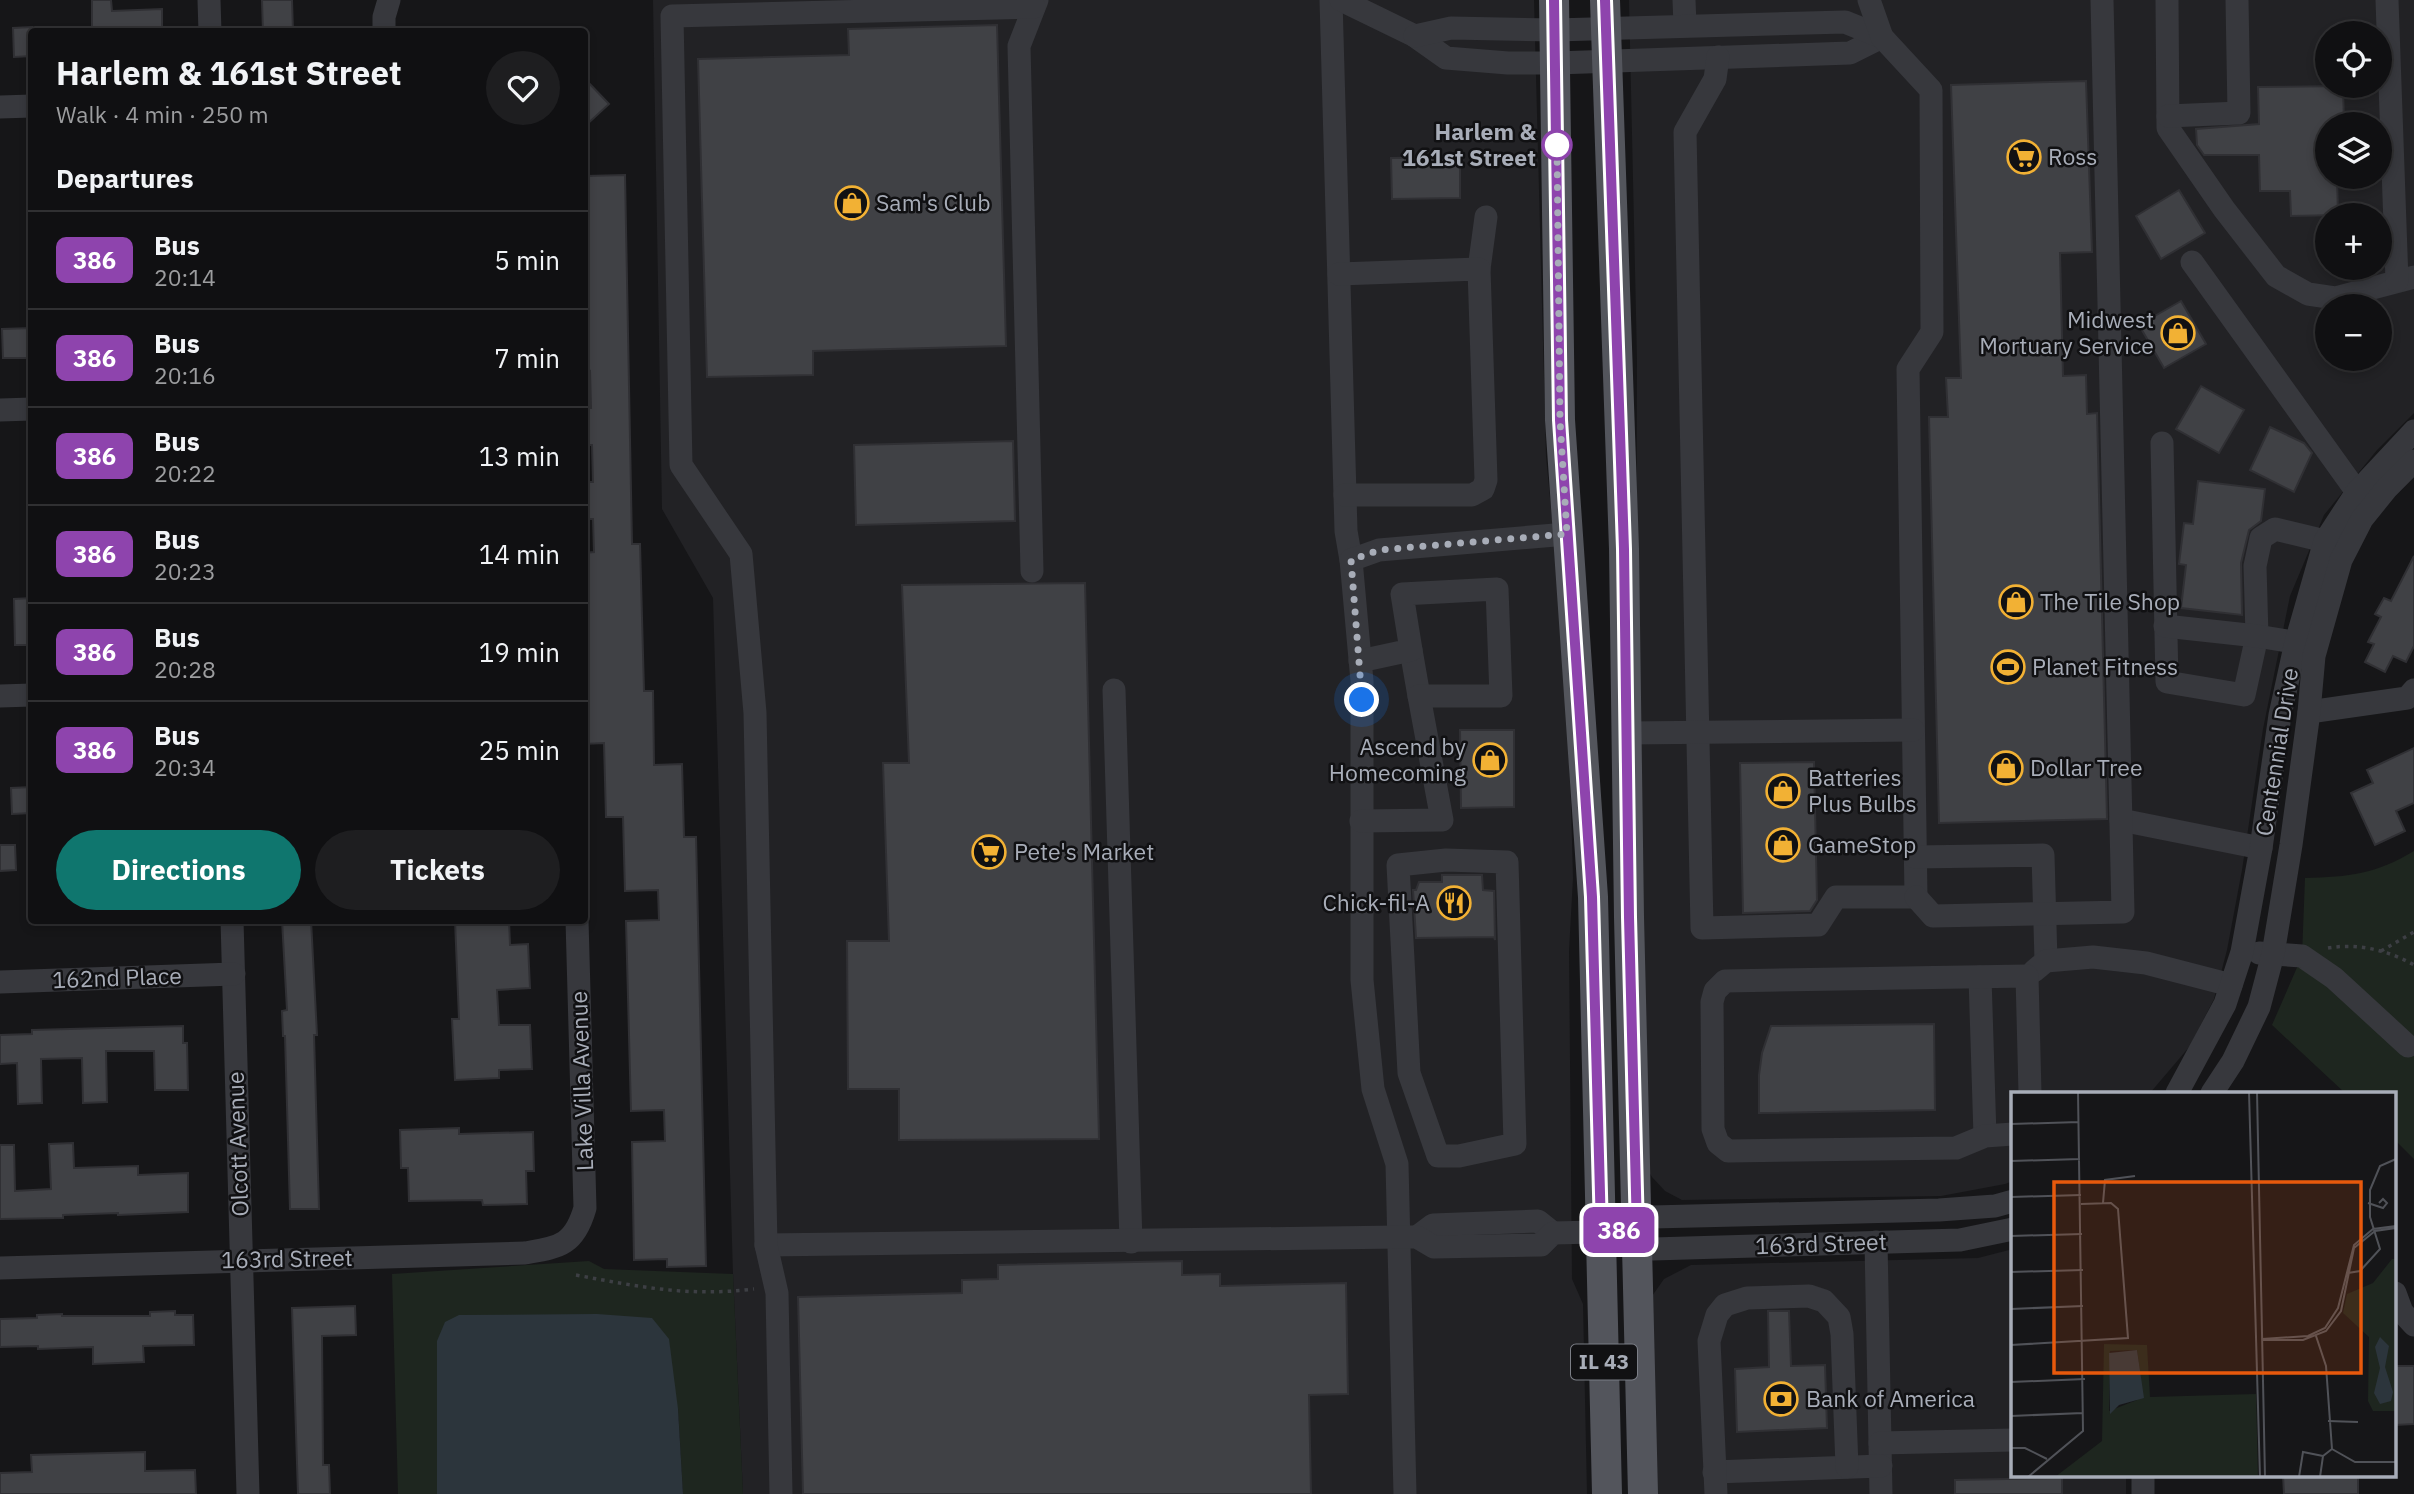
<!DOCTYPE html>
<meta charset="utf-8">
<style>
:root{--surface:#101012;--page:#1e1e20;--text:#f1f3f6;--muted:#9c9d9f;--line:#303032;--accent:#0f766e}
body{margin:0;font-family:"IBM Plex Sans",sans-serif;background:var(--page);color:var(--text);height:100vh;display:flex;flex-direction:column;font-size:26px;white-space:nowrap}
*{box-sizing:border-box;margin:0}
p{font-size:23px;color:var(--muted)}
.icon{flex:none;width:38px;height:38px;fill:none;stroke:currentColor;stroke-width:2;stroke-linecap:round;stroke-linejoin:round}
.map{position:relative;flex:1;overflow:hidden}
.details{position:absolute;left:28px;top:28px;width:560px;height:896px;display:flex;flex-direction:column;background:var(--surface);border-radius:7px;box-shadow:0 4px 10px #0003,0 0 0 2px var(--line)}
.details>*{flex:none}
.badge{padding:0 14px;border-radius:10px;font-size:24px;line-height:46px}
.buttons{position:absolute;left:2315px;top:21px;display:grid;gap:14px}
.buttons a{display:grid;place-items:center;width:77px;height:77px;border-radius:50%;background:var(--surface);box-shadow:0 4px 10px #0003,0 0 0 2px var(--line);font-size:35px}
.you{position:absolute;width:35px;height:35px;margin:-18px;border:5px solid #fff;border-radius:50%;background:#1a73e8;box-shadow:0 0 0 10px #1a73e833}
.map>.badge{position:absolute;translate:-50% -50%;box-shadow:0 0 0 4px #fff}
h2{padding:0 28px;font-size:26px;line-height:63px}
.round{display:grid;place-items:center;flex:none;width:74px;height:74px;border-radius:37px;background:var(--page)}
.summary{display:flex;align-items:center;justify-content:space-between;height:119px;padding:0 28px}
h1{font-size:33px;font-weight:800;line-height:52px}
.primary-button{display:flex;gap:14px;margin-top:auto;padding:14px 28px}
.primary-button a{flex:1;height:80px;border-radius:42px;background:var(--accent);color:#fff;font-size:28px;font-weight:800;line-height:80px;text-align:center}
.primary-button a+a{background:var(--page);color:var(--text)}
ul{padding:0;list-style:none}
li{display:flex;align-items:center;gap:21px;height:98px;padding:0 28px;border-top:2px solid var(--line)}
li div{flex:1}
li b{display:block;font-size:26px}
li em{font-style:normal}
li .badge{min-width:77px;font-weight:700;text-align:center}
.map>svg:first-child{display:block}
.built{fill:#222225;fill-rule:evenodd}
.green{fill:#1e261f}
.water{fill:#2c353c}
.building{fill:#404145;stroke:#303034;stroke-width:2}
.lines{fill:none;stroke-linecap:round;stroke-linejoin:round}
.path{stroke:#3d3f44;stroke-width:3.5;stroke-dasharray:3.5 5;stroke-linecap:butt}
.minor{stroke:#37383d;stroke-width:23}
.major{stroke:#53555c;stroke-width:30}
.line-casing{stroke:#fff;stroke-width:16}
.line{stroke:#8e44ad;stroke-width:10}
.walk{stroke:#a8adb8;stroke-width:7;stroke-dasharray:0 12.6}
.stop-dot{fill:#fff;stroke:#8e44ad;stroke-width:3.5}
.labels{text-anchor:middle;stroke-width:5;stroke-linejoin:round;paint-order:stroke}
.shield{fill:#111113;stroke:#7b7e86;stroke-width:2}
.shield-label{font-size:21px;font-weight:bold;fill:#a8adb8}
.stop-label{font-size:23px;font-weight:bold;fill:#a8adb8;stroke:#111113;text-anchor:end}
.poi-label{font-size:23px;fill:#a8adb8;stroke:#111113;text-anchor:start}
.street-label{font-size:23px;fill:#a8adb8;stroke:#111113}
.inset-road{fill:none;stroke:#505258;stroke-width:2}
.view{fill:#e8590c;fill-opacity:0.15;stroke:#e8590c;stroke-width:3.5}
.inset-edge{fill:none;stroke:#a8adb8;stroke-width:3.5}
</style>
<div class="map">
<svg width="2414" height="1494" viewBox="0 0 2414 1494">
<rect width="100%" height="100%" fill="#161618"/>
<g class="built">
<polygon points="653,0 1534,0 1546,456 1563,635 1571,804 1573,878 1569,951 1572,1279 1583,1304 1587,1494 743,1494 733,1274 713,598 662,509"/>
<path d="M1629,0H2414V413L2377,450L2324,515L2290,596L2263,729L2242,870L2227,950L2214,999L2190,1046L2150,1093H2013V1181L2005,1184L1941,1196L1682,1200L1665,1191L1652,1177L1645,1165L1636,701L1637,359ZM2328,33H2380V86H2328ZM2328,124H2380V177H2328ZM2328,215H2380V268H2328ZM2328,306H2380V359H2328Z"/>
<polygon points="2013,1249 2013,1475 2126,1475 2126,1494 1655,1494 1650,1299 1664,1279 1691,1265 1978,1258"/>
</g>
<g class="green">
<path d="M2414,851V1159L2395,1140V1093H2345L2272,1025L2302,956L2305,878C2349,877 2376,874 2414,851Z"/>
<polygon points="589,1261 604,1269 733,1274 743,1494 683,1494 678,1409 437,1342 437,1494 398,1494 392,1274"/>
</g>
<polygon class="water" points="597,1314 652,1318 669,1339 678,1409 683,1494 437,1494 437,1341 445,1322 459,1315"/>
<g class="building">
<polygon points="92,0 111,0 112,11 162,9 162,32 92,32"/>
<polygon points="262,0 292,0 293,32 263,32"/>
<polygon points="997,25 1006,346 813,351 813,375 707,377 698,59 849,55 848,29"/>
<polygon points="32,27 32,56 14,57 13,28"/>
<polygon points="584,78 609,104 584,127"/>
<polygon points="2086,81 2092,252 2060,253 2063,376 2086,375 2087,414 2097,413 2107,819 1939,823 1929,417 1948,417 1946,378 1961,378 1951,85"/>
<polygon points="2343,86 2344,124 2328,124 2328,177 2337,177 2338,215 2291,216 2290,191 2260,191 2259,155 2204,155 2197,145 2196,129 2259,124 2258,87"/>
<polygon points="1460,157 1460,198 1392,199 1391,158"/>
<polygon points="625,175 632,544 640,544 644,691 653,691 654,765 682,764 684,837 696,837 706,1266 667,1267 667,1259 634,1260 632,1142 665,1141 664,1110 631,1111 626,921 659,920 658,890 625,891 623,817 606,817 604,743 584,744 584,553 594,552 593,519 584,519 584,482 593,482 592,445 584,445 584,408 591,408 590,371 584,372 584,335 589,335 588,297 584,297 584,261 588,261 584,187 587,187 586,176"/>
<polygon points="2179,190 2205,233 2161,259 2136,216"/>
<polygon points="2181,301 2206,344 2164,368 2139,325"/>
<polygon points="32,328 32,358 3,358 2,329"/>
<polygon points="2201,386 2244,410 2219,453 2176,429"/>
<polygon points="2270,427 2304,443 2312,453 2294,492 2250,470"/>
<polygon points="1013,441 1015,521 856,525 854,445"/>
<polygon points="2198,481 2265,489 2261,521 2249,530 2241,563 2242,615 2181,608 2186,565 2179,564 2184,523 2193,524"/>
<polygon points="2414,556 2414,646 2406,662 2393,656 2385,672 2365,662 2374,644 2368,642 2381,617 2375,614 2384,598 2391,601"/>
<polygon points="1085,583 1099,1139 899,1140 899,1089 848,1089 847,941 889,941 883,763 909,763 902,585"/>
<polygon points="32,598 32,645 15,645 14,599"/>
<polygon points="1460,730 1514,730 1514,807 1461,808"/>
<polygon points="2414,748 2414,803 2396,811 2405,831 2375,845 2351,793 2373,783 2367,770"/>
<polygon points="1814,762 1817,900 1810,911 1743,913 1740,763"/>
<polygon points="32,787 32,813 12,814 11,788"/>
<polygon points="0,845 15,845 16,870 0,871"/>
<polygon points="1442,875 1482,875 1483,890 1494,891 1495,940 1494,937 1416,938 1413,890 1416,890 1419,882 1442,882"/>
<polygon points="282,920 311,920 317,1035 314,1035 319,1209 290,1209 285,1036 283,1036 282,1011 287,1010"/>
<polygon points="455,920 509,920 510,945 528,944 530,988 497,990 499,1025 530,1025 532,1069 499,1070 499,1078 455,1080 452,1019 459,1019"/>
<polygon points="1934,1024 1935,1110 1759,1113 1759,1075 1762,1053 1771,1026"/>
<polygon points="183,1026 183,1043 187,1043 188,1090 155,1090 154,1051 106,1051 107,1102 83,1103 82,1058 41,1059 42,1103 18,1104 17,1063 0,1064 0,1035 32,1034 32,1030"/>
<polygon points="459,1128 459,1134 533,1132 534,1171 526,1171 527,1204 483,1205 482,1200 409,1201 408,1168 401,1168 400,1130"/>
<polygon points="73,1143 74,1168 138,1166 138,1175 188,1173 188,1212 118,1215 118,1213 63,1215 63,1218 0,1219 0,1145 14,1145 15,1191 51,1189 49,1144"/>
<polygon points="1182,1261 1182,1275 1220,1274 1220,1286 1346,1283 1348,1394 1309,1395 1311,1494 803,1494 798,1297 962,1293 962,1280 998,1279 998,1265"/>
<polygon points="355,1306 356,1335 322,1336 323,1465 329,1465 330,1494 298,1494 292,1308"/>
<polygon points="175,1311 175,1315 193,1315 194,1345 143,1346 144,1362 93,1364 93,1347 38,1349 38,1346 0,1347 0,1319 37,1318 37,1315 62,1314 62,1316 150,1316 150,1312"/>
<polygon points="1768,1311 1789,1311 1791,1366 1825,1365 1827,1428 1737,1432 1735,1369 1769,1367"/>
<polygon points="2395,1366 2414,1366 2414,1424 2395,1425"/>
<polygon points="145,1452 145,1471 195,1470 196,1494 0,1494 0,1473 32,1472 31,1455"/>
<polygon points="2283,1475 2358,1475 2358,1494 2284,1494"/>
<polygon points="2062,1478 2062,1494 1955,1494 1955,1480"/>
</g>
<g class="lines">
<g class="path">
<path d="M2328,948C2357,943 2388,950 2414,965"/>
<polyline points="2381,951 2414,932"/>
<path d="M576,1275C640,1287 689,1297 754,1289"/>
</g>
<g class="minor">
<polyline points="209,0 210,32"/>
<polyline points="1331,0 1346,531 1351,560 1362,681 1362,980 1373,1089 1397,1164 1405,1494"/>
<polyline points="1341,0 1415,36 1446,58 1508,63 1556,63 1850,53 1882,37"/>
<polyline points="1684,0 1685,25"/>
<polyline points="2167,0 2168,128 2224,209 2276,276 2308,294 2335,298 2414,277"/>
<polyline points="2387,0 2397,281"/>
<polyline points="384,32 384,17 389,0"/>
<polyline points="1415,36 1451,28 1555,30 1845,22 1882,37"/>
<polyline points="1718,57 1715,79 1685,132 1702,928 1818,925 1836,897 1916,897 1908,369 1932,332 1931,90 1882,37 1869,0"/>
<polyline points="0,107 32,106"/>
<polyline points="2168,116 2239,113 2237,0"/>
<polyline points="2192,262 2357,492 2368,502"/>
<polyline points="1479,269 1486,217"/>
<polyline points="1339,274 1479,269 1486,480 1483,489 1472,495 1345,495"/>
<polyline points="0,410 32,409"/>
<polyline points="2162,443 2167,682 2244,695 2257,636 2255,566 2261,538 2275,529 2325,541"/>
<polyline points="1351,560 1379,550 1567,534"/>
<polyline points="1032,571 1019,46 1037,0"/>
<polyline points="2165,626 2257,636 2311,645"/>
<polyline points="1411,650 1419,696"/>
<polyline points="1360,661 1411,650 1402,594 1497,589 1501,696 1419,696 1442,820 1361,821"/>
<polyline points="1114,690 1131,1242"/>
<polyline points="0,696 32,695"/>
<polyline points="2309,712 2407,698 2414,690"/>
<polyline points="1627,733 1913,730"/>
<polyline points="2121,820 2261,848"/>
<polyline points="1915,857 2043,855 2046,961"/>
<polygon points="1446,860 1507,862 1515,1144 1459,1156 1438,1156 1409,1073 1398,865"/>
<polyline points="1916,897 1933,916 2123,912 2102,0"/>
<polyline points="232,920 248,1494"/>
<polyline points="2259,953 2302,956 2334,978 2408,1046"/>
<polyline points="2034,971 2046,961 2093,957 2146,963 2231,985"/>
<polyline points="1980,977 1985,1136"/>
<polyline points="0,982 234,974"/>
<polyline points="2177,1093 2225,1004 2242,952 2261,848 2280,715 2296,642 2325,541 2357,492 2414,431"/>
<polyline points="2212,1093 2233,1061 2259,1007 2273,954 2291,845 2309,712 2314,656 2341,560 2362,519 2387,488 2414,461"/>
<polyline points="2013,1134 1985,1136 1956,1148 1728,1151 1718,1143 1713,1129 1712,1002 1715,991 1725,981 2027,976 2030,1093"/>
<polyline points="1637,1231 1653,1249 1960,1240 2013,1229"/>
<polyline points="1417,1237 1433,1225 1538,1221 1553,1233"/>
<polyline points="1876,1242 1881,1494"/>
<polyline points="766,1245 1399,1237 1417,1237 1434,1247 1541,1245 1553,1233 1637,1231 1652,1217 1939,1210 1995,1206 2013,1201"/>
<path d="M0,1268L525,1253C559,1247 574,1246 585,1208L577,920"/>
<polyline points="2395,1293 2402,1312 2414,1325"/>
<polyline points="1880,1443 2013,1440"/>
<polyline points="1714,1472 1881,1466"/>
<polyline points="2143,1475 2143,1494"/>
<polyline points="781,1494 777,1293 766,1245 755,713 741,554 681,465 672,16 1034,7"/>
<polyline points="1716,1494 1709,1341 1717,1315 1725,1305 1747,1298 1809,1296 1824,1301 1839,1317 1842,1334 1847,1467"/>
</g>
<g class="major">
<polyline points="1554,0 1560,420 1593,897 1607,1494"/>
<polyline points="1605,0 1624,549 1629,917 1643,1494"/>
</g>
</g>
<g class="lines">
<defs>
<polyline id="line" points="1554,0 1560,420 1592,897 1601,1230 1637,1231 1629,917 1624,549 1605,0"/>
</defs>
<use href="#line" class="line-casing"/>
<use href="#line" class="line"/>
<polyline class="walk" points="1362,700 1351,560 1379,550 1567,534 1560,420 1557,145"/>
</g>
<defs>
<symbol id="supermarket-ring" viewBox="-11 -11 22 22"><circle r="9.5" fill="#111113" stroke="#f2b134" stroke-width="1.5"/><path d="M-6-5.5h2.5l.6 2H6L4.5 2H-2.5L-4.4-4H-6ZM-1.5 3.2a1.3 1.3 0 1 0 .1 0ZM3 3.2a1.3 1.3 0 1 0 .1 0Z" fill="#f2b134"/></symbol>
<symbol id="shop-ring" viewBox="-11 -11 22 22"><circle r="9.5" fill="#111113" stroke="#f2b134" stroke-width="1.5"/><path d="M-5-2.5h2.3a2.7 3.5 0 0 1 5.4 0H5L5.5 6h-11ZM-1.5-2.5h3a1.5 2.3 0 0 0-3 0Z" fill="#f2b134"/></symbol>
<symbol id="stadium-ring" viewBox="-11 -11 22 22"><circle r="9.5" fill="#111113" stroke="#f2b134" stroke-width="1.5"/><path d="M0-5a6.5 5 0 1 0 0 10a6.5 5 0 1 0 0-10ZM-3.5-1.8h7v3.6h-7Z" fill="#f2b134"/></symbol>
<symbol id="restaurant-ring" viewBox="-11 -11 22 22"><circle r="9.5" fill="#111113" stroke="#f2b134" stroke-width="1.5"/><path d="M-5-6h1v4h1v-4h1v4h1v-4h1v5L-1.5 .5V6h-2V.5L-5-1ZM5-6V6H3V1.5H1.5Q1.5-4 5-6Z" fill="#f2b134"/></symbol>
<symbol id="bank-ring" viewBox="-11 -11 22 22"><circle r="9.5" fill="#111113" stroke="#f2b134" stroke-width="1.5"/><path d="M-6-4H6V4H-6ZM0-2.3a2.3 2.3 0 1 0 0 4.6a2.3 2.3 0 1 0 0-4.6Z" fill="#f2b134"/></symbol>
</defs>
<g fill-rule="evenodd">
<use href="#supermarket-ring" x="2005" y="138" width="38" height="38"/>
<use href="#shop-ring" x="833" y="184" width="38" height="38"/>
<use href="#shop-ring" x="2159" y="314" width="38" height="38"/>
<use href="#shop-ring" x="1997" y="583" width="38" height="38"/>
<use href="#stadium-ring" x="1989" y="648" width="38" height="38"/>
<use href="#shop-ring" x="1471" y="741" width="38" height="38"/>
<use href="#shop-ring" x="1987" y="749" width="38" height="38"/>
<use href="#shop-ring" x="1764" y="772" width="38" height="38"/>
<use href="#shop-ring" x="1764" y="826" width="38" height="38"/>
<use href="#supermarket-ring" x="970" y="833" width="38" height="38"/>
<use href="#restaurant-ring" x="1435" y="884" width="38" height="38"/>
<use href="#bank-ring" x="1762" y="1380" width="38" height="38"/>
</g>
<circle class="stop-dot" cx="1557" cy="145" r="14"/>
<g class="labels">
<rect class="shield" x="1571" y="1344.5" width="66" height="35" rx="5"/>
<g class="shield-label">
<text x="1604" y="1369">IL 43</text>
</g>
<g class="stop-label">
<text x="1536" y="140">Harlem &amp;<tspan x="1536" dy="26">161st Street</tspan></text>
</g>
<g class="poi-label">
<text x="2048" y="165">Ross</text>
<text x="876" y="211">Sam's Club</text>
<text x="2154" y="328" text-anchor="end">Midwest<tspan x="2154" dy="26">Mortuary Service</tspan></text>
<text x="2040" y="610">The Tile Shop</text>
<text x="2032" y="675">Planet Fitness</text>
<text x="1466" y="755" text-anchor="end">Ascend by<tspan x="1466" dy="26">Homecoming</tspan></text>
<text x="2030" y="776">Dollar Tree</text>
<text x="1808" y="786">Batteries<tspan x="1808" dy="26">Plus Bulbs</tspan></text>
<text x="1808" y="853">GameStop</text>
<text x="1014" y="860">Pete's Market</text>
<text x="1430" y="911" text-anchor="end">Chick-fil-A</text>
<text x="1806" y="1407">Bank of America</text>
</g>
<g class="street-label">
<text transform="translate(2277 752) rotate(-81)" y="8">Centennial Drive</text>
<text transform="translate(117 978) rotate(-2)" y="8">162nd Place</text>
<text transform="translate(582 1081) rotate(-92)" y="8">Lake Villa Avenue</text>
<text transform="translate(238 1144) rotate(-92)" y="8">Olcott Avenue</text>
<text transform="translate(1821 1244) rotate(-2)" y="8">163rd Street</text>
<text transform="translate(287 1259) rotate(-1)" y="8">163rd Street</text>
</g>
</g>
<g transform="translate(2011 1092)">
<rect width="385" height="385" fill="#161618"/>
<path d="M381,167H385V319H362L357,309L358,245L332,221L336,202L362,191ZM93,252L136,253L139,305L245,302L247,385H44L91,349ZM126,258L130,287L126,308L98,319L99,259Z" fill="#1e261f" fill-rule="evenodd"/>
<path d="M369,245L378,254L374,275L382,300L380,309L369,312L363,301L369,276L364,255ZM126,258L133,306L108,313L99,322L98,261Z" fill="#2c353c"/>
<path class="inset-road" d="M238,0L249,385M246,0L254,385M0,32L68,30M0,69L69,67M0,105L70,103M92,111L94,88L124,84M357,111L372,116L376,111L372,107L368,111M0,144L71,142M0,180L72,178M337,181L349,179L369,157L359,125V98L369,74L385,67M0,217L72,214M305,244L315,274L321,357L344,370H385M251,247L297,244L314,236L327,216L343,153L362,137L385,134M252,248H292L315,239L330,219L343,156L364,139L385,136M0,253L117,246L107,117L100,111L70,112M0,290L74,287M0,324L72,321M317,329L347,330M0,356H14L36,367M17,385L72,339L67,0M288,385L292,360L312,364M309,385L312,364L321,357"/>
<path class="view" d="M43,90H350V281H43Z"/>
<rect width="385" height="385" class="inset-edge"/>
</g>
</svg>
<div class="buttons">
<a><svg class="icon" aria-label="locate" viewBox="0 0 24 24"><circle cx="12" cy="12" r="6"/><path d="M12 2v4M12 18v4M2 12h4M18 12h4"/></svg></a>
<a><svg class="icon" aria-label="layers" viewBox="0 0 24 24"><path d="M12 4l9 5-9 5-9-5zM3 14l9 5 9-5"/></svg></a>
<a>+</a>
<a>−</a>
</div>
<div class="you" style="left:1362px;top:700px"></div>
<b class="badge" style="left:1619px;top:1230px;background:#8e44ad;color:#fff">386</b>
<section class="details">
<div class="summary"><div><h1>Harlem &amp; 161st Street</h1><p>Walk · 4 min · 250 m</p></div><a class="round"><svg class="icon" aria-label="heart" viewBox="0 0 24 24"><path d="M12 20l-8-8c-3-5 5-10 8-4 3-6 11-1 8 4z"/></svg></a></div>
<h2>Departures</h2>
<ul>
<li><span class="badge" style="background:#8e44ad;color:#fff">386</span><div><b>Bus</b><p>20:14</p></div><em>5 min</em></li>
<li><span class="badge" style="background:#8e44ad;color:#fff">386</span><div><b>Bus</b><p>20:16</p></div><em>7 min</em></li>
<li><span class="badge" style="background:#8e44ad;color:#fff">386</span><div><b>Bus</b><p>20:22</p></div><em>13 min</em></li>
<li><span class="badge" style="background:#8e44ad;color:#fff">386</span><div><b>Bus</b><p>20:23</p></div><em>14 min</em></li>
<li><span class="badge" style="background:#8e44ad;color:#fff">386</span><div><b>Bus</b><p>20:28</p></div><em>19 min</em></li>
<li><span class="badge" style="background:#8e44ad;color:#fff">386</span><div><b>Bus</b><p>20:34</p></div><em>25 min</em></li>
</ul>
<div class="primary-button"><a>Directions</a><a>Tickets</a></div>
</section>
</div>
